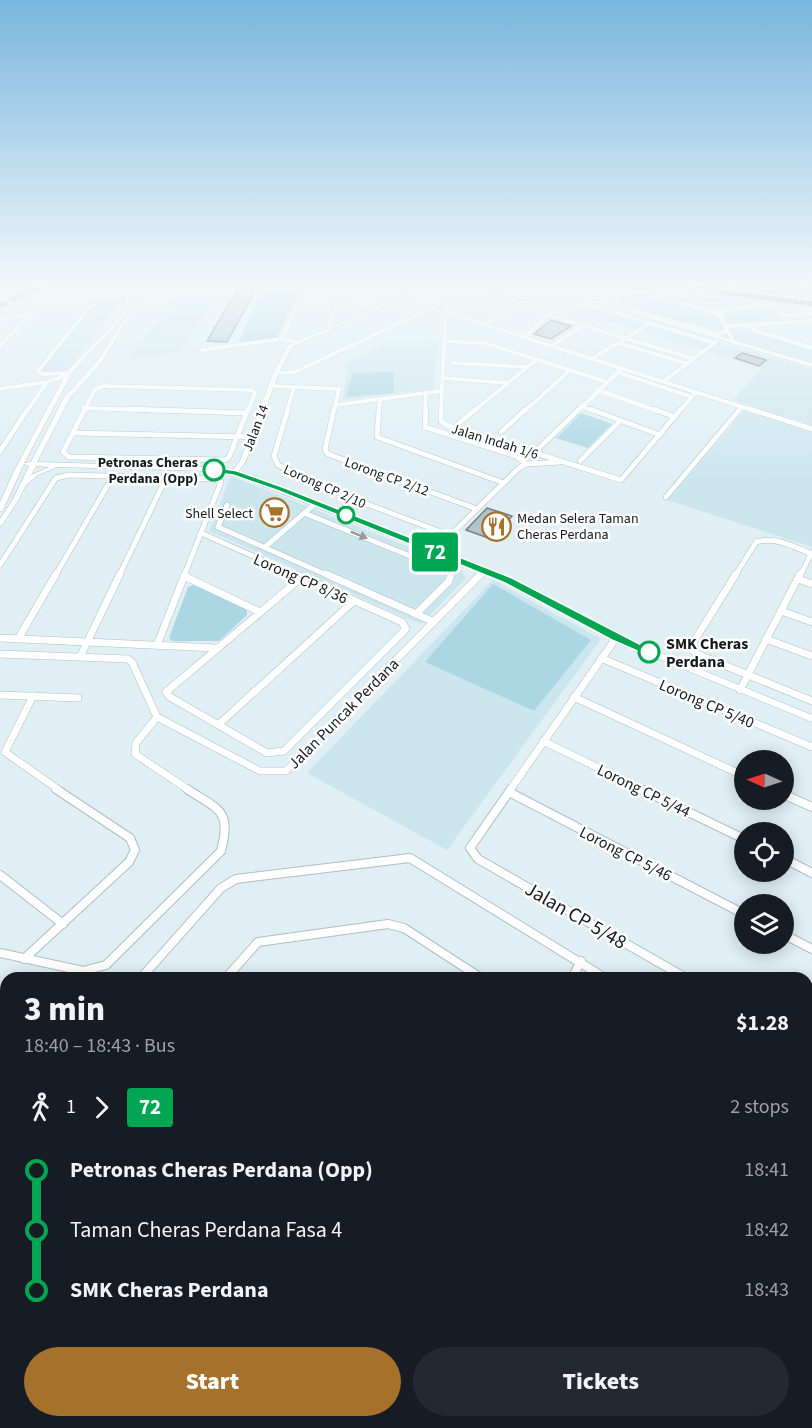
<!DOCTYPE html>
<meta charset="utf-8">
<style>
:root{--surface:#171b24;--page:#242831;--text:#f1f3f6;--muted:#9ea1a6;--accent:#a6712b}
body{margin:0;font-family:"Source Sans 3",sans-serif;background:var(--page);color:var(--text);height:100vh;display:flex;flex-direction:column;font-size:22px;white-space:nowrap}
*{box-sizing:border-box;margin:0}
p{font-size:20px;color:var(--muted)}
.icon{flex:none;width:33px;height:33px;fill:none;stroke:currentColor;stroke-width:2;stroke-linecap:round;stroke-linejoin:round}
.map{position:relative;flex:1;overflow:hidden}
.drawer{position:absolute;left:0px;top:972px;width:813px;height:456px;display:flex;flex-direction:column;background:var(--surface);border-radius:18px 18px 0 0;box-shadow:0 3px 15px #0003}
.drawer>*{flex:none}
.badge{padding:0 12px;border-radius:4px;font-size:21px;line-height:39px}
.needle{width:39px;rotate:273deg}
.fabs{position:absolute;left:734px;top:750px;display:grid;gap:12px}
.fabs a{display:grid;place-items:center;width:60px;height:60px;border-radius:50%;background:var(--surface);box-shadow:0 3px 15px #0003;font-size:30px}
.map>.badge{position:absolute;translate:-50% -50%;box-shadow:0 0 0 3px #fff}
.legs{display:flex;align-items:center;gap:9px;height:66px;padding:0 24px;font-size:20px}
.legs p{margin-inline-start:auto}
.overview{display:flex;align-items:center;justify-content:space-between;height:102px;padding:0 24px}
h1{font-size:33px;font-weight:800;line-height:45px}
.primary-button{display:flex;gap:12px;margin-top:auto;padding:12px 24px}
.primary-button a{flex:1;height:69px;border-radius:36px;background:var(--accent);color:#fff;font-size:24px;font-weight:800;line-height:69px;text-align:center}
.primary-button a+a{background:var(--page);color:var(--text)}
ul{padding:0 24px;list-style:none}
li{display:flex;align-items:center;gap:21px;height:60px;font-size:22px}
li i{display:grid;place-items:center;width:9px;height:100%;margin:0 8px;background:currentColor}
li i::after{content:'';width:15px;height:15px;margin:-8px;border:4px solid;border-radius:50%;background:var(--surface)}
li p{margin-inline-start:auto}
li:first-child i{background:linear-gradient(#0000 50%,currentColor 0)}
li:last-child i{background:linear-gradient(currentColor 50%,#0000 0)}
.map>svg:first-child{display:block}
.built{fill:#cce6ee}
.green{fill:#abd6e4}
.water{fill:#75bad0}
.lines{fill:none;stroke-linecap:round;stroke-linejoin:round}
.river{fill:#75bad0;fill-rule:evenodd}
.building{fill:#b4c3c9;stroke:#748287;stroke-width:1.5}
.street-far4-casing{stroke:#afbec4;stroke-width:4.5}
.street-far3-casing{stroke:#afbec4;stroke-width:6}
.street-far2-casing{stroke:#afbec4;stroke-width:8}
.street-far1-casing{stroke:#afbec4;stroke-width:10}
.street-casing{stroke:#afbec4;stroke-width:12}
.secondary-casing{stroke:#afbec4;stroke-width:1}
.highway-casing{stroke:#afbec4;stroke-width:2}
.street-far4{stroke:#fff;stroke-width:4}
.street-far3{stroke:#fff;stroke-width:5}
.street-far2{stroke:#fff;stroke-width:7}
.street-far1{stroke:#fff;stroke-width:8}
.street{stroke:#fff;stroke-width:10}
.secondary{fill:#fff;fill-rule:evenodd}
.highway{fill:#fff;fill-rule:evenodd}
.rail{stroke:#566063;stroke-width:1.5;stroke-dasharray:5 2;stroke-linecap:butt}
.oneway{fill:#959899}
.line-1{fill:#00a651;stroke:#fff;stroke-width:1.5}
.stop-1-dot{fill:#fff;stroke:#00a651;stroke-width:3}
.labels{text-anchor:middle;stroke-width:5;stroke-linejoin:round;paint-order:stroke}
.far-street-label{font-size:14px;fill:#141a1c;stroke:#fff}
.far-stop-label{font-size:14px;font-weight:bold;fill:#141a1c;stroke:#fff;text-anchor:end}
.far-poi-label{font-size:14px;fill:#141a1c;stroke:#fff;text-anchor:end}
.street-label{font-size:16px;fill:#141a1c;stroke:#fff}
.stop-label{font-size:16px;font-weight:bold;fill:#141a1c;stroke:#fff;text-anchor:start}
.near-street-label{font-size:20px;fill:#141a1c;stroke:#fff}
</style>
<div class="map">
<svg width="812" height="1428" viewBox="0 0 812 1428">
<rect width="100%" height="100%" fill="#dfeff4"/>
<g class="built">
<polygon points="636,285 658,285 760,302 784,321 734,326 736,329 812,349 812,362 629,310 620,304 622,294"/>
<polygon points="185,287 217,287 222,290 177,353 130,357"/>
<polygon points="99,300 121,300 65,372 41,371"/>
<polygon points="589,306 812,369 812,375 807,379 812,376 812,425 733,400 762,368 578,312"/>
<polygon points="438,342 434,389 342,400 348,367 343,366 385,343"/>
<polygon points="745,410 812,431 812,547 668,500"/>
<polygon points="231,476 459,567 466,578 421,624 209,531"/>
<polygon points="493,580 601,639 447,850 307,773"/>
</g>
<g class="green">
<polygon points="266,283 302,283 277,338 237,345"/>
<polygon points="393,372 394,393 346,397 353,373"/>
<polygon points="581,413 612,424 588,448 556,438"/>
<polygon points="493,584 591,640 534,711 425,662"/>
<polygon points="194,585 247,610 247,615 219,641 172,641 169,638 188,587"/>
<polygon points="6,1173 6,1290 0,1290 0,1180"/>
<polygon points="807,1222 812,1226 812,1314 807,1311"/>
<polygon points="66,1422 746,1422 754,1428 68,1428"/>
</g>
<polygon class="water" points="165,1422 469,1422 474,1428 165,1428"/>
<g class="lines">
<g class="river">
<polygon points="44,283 53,283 0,308 0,303"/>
<polygon points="789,283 798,283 812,289 812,294"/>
</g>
</g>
<g class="building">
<polygon points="237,290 255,291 227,342 207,341"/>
<polygon points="717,291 812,304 812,305 722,294"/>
<polygon points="551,320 571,326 551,339 534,334"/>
<polygon points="742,353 766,360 759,366 735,358"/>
<polygon points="487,508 512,516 491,539 466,530"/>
</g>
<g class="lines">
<defs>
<g id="street-far4">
<polyline points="367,283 377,287 419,290 424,283"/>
<polyline points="504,284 545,296"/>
<polyline points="0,294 13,306 5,310"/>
<polyline points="499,297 500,287 506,283"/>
<polyline points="127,298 133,294 178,283"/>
<polyline points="541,298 567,283"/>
<polyline points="339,301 377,287"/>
<polyline points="626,301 635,292 643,292 715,313 720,312 712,311"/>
<polyline points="626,301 631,310 719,334 725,331"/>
<polyline points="559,304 589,305 715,343"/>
<polyline points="692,306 701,297 718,296"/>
<polyline points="812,309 781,308 777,311 786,316 812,314"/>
<polyline points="718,310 751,307 753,302 760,302 763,306 720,311"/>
<polyline points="445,312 755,411"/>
<polyline points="719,313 734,343"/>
<polyline points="548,315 694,359"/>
<polyline points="0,320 33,313"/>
<polyline points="487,324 515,298"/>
<polyline points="749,325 756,331 812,348"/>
<polyline points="726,326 812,321"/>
<polyline points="330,328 329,325 345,283"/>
<polyline points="525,337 562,301"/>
<polyline points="282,339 307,283"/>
<polyline points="445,341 485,343 607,382"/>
<polyline points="619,343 688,364"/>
<polyline points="0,345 33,313"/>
<polyline points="553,345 584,325"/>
<polyline points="202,350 282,339 296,342"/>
<polyline points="593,358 650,323"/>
<polyline points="453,363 527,367"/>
<polyline points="617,372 692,397"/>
<polyline points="69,373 42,374 38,371 91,305"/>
<polyline points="276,373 295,372 446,301 458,295 467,283"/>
<polyline points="442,378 508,383"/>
<polyline points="664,381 717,341"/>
<polyline points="271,386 339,389 334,411"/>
<polyline points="0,389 47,382 68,375"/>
<polyline points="598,390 657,411"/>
<polyline points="336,405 441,391"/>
<polyline points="581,406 594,411"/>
<polyline points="83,408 176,411"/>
<polyline points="27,411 47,382"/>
<polyline points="84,411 95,389 104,386 252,390 255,393 248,411"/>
<polyline points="287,411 294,387"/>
<polyline points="379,411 380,399"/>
<polyline points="425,411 426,393"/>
<polyline points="441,411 446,301"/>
<polyline points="474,411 536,360"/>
<polyline points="525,411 569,371"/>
<polyline points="578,411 622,368"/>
<polyline points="680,411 696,392"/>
<polyline points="739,411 742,407"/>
</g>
<g id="street-far3">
<polyline points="85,409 63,452 69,457 225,460 229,457 248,409"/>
<polyline points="126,409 247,413"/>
<polyline points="288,409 274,456 278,465 351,498 449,535"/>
<polyline points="334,409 325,450 328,454 477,509"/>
<polyline points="379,409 377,437 504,483"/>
<polyline points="426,409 425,427 516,456 526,464"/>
<polyline points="441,409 441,421 446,425 621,480 681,409"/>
<polyline points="590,409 660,435"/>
<polyline points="653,409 675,417"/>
<polyline points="750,409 812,429"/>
<polyline points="459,423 476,409"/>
<polyline points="501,432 526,409"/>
<polyline points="73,433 252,437"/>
<polyline points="0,451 28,409"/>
<polyline points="534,453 579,409"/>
<polyline points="580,461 620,421"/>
<polyline points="666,497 740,409"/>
<polyline points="227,505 218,527 329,576"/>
<polyline points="304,513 452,573 451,576"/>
<polyline points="201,533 298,576"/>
<polyline points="265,547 316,503"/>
<polyline points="434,551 519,468 526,464 561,462"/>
<polyline points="0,565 56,478 69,475 214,479 221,482 184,576"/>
<polyline points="55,576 113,476"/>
<polyline points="119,576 166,478"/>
<polyline points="479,576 484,571"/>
<path d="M735,576L756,542C776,536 794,547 812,554"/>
<polyline points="800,576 811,554"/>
</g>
<g id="street-far2">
<polyline points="295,574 402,622 406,629 284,751 267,753 170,697 166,692 301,578"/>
<polyline points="326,574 434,622"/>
<polyline points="736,574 693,643 692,649 697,654 812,701"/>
<polyline points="184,576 260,612"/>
<polyline points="798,579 812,584"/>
<polyline points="781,611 812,622"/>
<polyline points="416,614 449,581 451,574"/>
<polyline points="0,638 216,648"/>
<polyline points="18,639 56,574"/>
<polyline points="766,639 812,656"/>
<polyline points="157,645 185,574"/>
<polyline points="0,654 128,659 132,662 157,717 260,771 286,771 481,574"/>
<polyline points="81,655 120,574"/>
<polyline points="601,658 812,747"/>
<polyline points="740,690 800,574"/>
<polyline points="0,695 78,698"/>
<polyline points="33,696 5,752 59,790"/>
<polyline points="574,697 744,776"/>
<polyline points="157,717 136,743 135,754 189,790"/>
<polyline points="218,725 354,601"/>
<polyline points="543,741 644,790"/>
<polyline points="510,790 616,638"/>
</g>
<g id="street-far1">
<polyline points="511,789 470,848 478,859 686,978"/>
<polyline points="641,789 744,839"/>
<polyline points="509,792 744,914"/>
<polyline points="783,794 812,807"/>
<polyline points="783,858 812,873"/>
<polyline points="0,875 63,924"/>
<polyline points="783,934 812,949"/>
<path d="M0,953L83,971L106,965L221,851C232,810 219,810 187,789"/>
<polyline points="24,959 129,862 135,850 130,838 56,789"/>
<polyline points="141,978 221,888 236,879 410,858 605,978"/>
<polyline points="226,978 258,942 388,924 404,928 481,978"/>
<polyline points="572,978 581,961"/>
<polyline points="807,1047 812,1050"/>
</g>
<g id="street">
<polyline points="807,1112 812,1115"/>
<polyline points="0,1155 6,1147"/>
<polyline points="807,1155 812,1158"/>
<polyline points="807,1343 812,1347"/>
</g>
<path id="secondary" d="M116,283H120L129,298V304L127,312L112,330L72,373L24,463L31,462L64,397L98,360L132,306L133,298L124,283H128L130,286L152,291L150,292L132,289L137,298L136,306L102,362L70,398L37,462L210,467L232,471L240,461L273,373L288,345L419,289L458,294L596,301L604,303L626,283H630L609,304L812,363V367L606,306L602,307V305L596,303L458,296L420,291L292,347L279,373L246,461L238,472L511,578L619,636L812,715V722L613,640L505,582L240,477L210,471L56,467L55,468L38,475L26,485L18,501L2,525L0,526V519L12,501L29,466L24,464L3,510L0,512V502L13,473L66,373L81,356L109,328L122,312L125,304L124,298ZM36,466L49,467L31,475Z"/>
<g id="highway">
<polygon points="631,283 638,283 624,290 619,289"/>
<polygon points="678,283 693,283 812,298 812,302"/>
<polygon points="746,283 761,283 812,289 812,293"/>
</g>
</defs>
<use href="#street-far4" class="street-far4-casing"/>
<use href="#street-far3" class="street-far3-casing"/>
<use href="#street-far2" class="street-far2-casing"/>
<use href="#street-far1" class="street-far1-casing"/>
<use href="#street" class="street-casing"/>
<use href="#secondary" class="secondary-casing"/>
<use href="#highway" class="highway-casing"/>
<use href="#street-far4" class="street-far4"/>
<use href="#street-far3" class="street-far3"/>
<use href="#street-far2" class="street-far2"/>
<use href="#street-far1" class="street-far1"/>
<use href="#street" class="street"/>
<use href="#secondary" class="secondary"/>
<use href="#highway" class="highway"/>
<polyline class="rail" points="661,283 812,302"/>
</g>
<defs><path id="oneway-solid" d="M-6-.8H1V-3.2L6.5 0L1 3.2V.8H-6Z" transform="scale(1.5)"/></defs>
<use class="oneway" href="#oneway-solid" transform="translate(359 535) rotate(22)"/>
<linearGradient id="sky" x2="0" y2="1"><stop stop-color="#7ab6de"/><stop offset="0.59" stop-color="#f1f8fa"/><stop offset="1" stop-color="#f1f8fa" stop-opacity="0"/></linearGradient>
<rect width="812" height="483" fill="url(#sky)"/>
<polygon class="line-1" points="214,467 237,471 285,488 512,578 655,652 649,656 612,640 505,583 279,491 233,475 211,472 211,468"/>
<defs>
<symbol id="supermarket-ring" viewBox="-11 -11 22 22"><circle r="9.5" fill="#fff" stroke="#a6712b" stroke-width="1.5"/><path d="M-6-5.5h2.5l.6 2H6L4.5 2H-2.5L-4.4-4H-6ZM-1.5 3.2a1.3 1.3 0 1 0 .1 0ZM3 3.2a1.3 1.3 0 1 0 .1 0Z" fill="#a6712b"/></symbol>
<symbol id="restaurant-ring" viewBox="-11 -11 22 22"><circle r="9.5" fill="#fff" stroke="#a6712b" stroke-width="1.5"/><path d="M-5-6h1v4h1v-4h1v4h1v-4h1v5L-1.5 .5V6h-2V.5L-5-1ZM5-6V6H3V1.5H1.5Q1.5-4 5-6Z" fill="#a6712b"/></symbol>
</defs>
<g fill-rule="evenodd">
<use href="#supermarket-ring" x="258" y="496" width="33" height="33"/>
<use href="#restaurant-ring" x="480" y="510" width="33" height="33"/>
</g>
<g class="stop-1-dot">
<circle cx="214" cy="470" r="10"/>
<circle cx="346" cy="515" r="8"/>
<circle cx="649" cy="652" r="10"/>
</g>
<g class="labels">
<g class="far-street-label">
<text transform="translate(255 428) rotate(-69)" y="5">Jalan 14</text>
<text transform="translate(495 441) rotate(17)" y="5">Jalan Indah 1/6</text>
<text transform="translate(387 476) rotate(20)" y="5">Lorong CP 2/12</text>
<text transform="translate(325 486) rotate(24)" y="5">Lorong CP 2/10</text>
</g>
<g class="far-stop-label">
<text x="198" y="467">Petronas Cheras<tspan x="198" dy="16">Perdana (Opp)</tspan></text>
</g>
<g class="far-poi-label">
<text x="253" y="518">Shell Select</text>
<text x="517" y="523" text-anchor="start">Medan Selera Taman<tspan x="517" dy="16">Cheras Perdana</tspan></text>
</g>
<g class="street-label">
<text transform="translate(301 578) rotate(24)" y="6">Lorong CP 8/36</text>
<text transform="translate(707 703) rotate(23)" y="6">Lorong CP 5/40</text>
<text transform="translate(343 713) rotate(-45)" y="6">Jalan Puncak Perdana</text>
<text transform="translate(644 790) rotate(26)" y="6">Lorong CP 5/44</text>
<text transform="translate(626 853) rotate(27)" y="6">Lorong CP 5/46</text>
</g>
<g class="stop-label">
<text x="666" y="649">SMK Cheras<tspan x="666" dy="18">Perdana</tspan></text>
</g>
<g class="near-street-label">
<text transform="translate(576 915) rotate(30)" y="7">Jalan CP 5/48</text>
</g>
</g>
</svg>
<div class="fabs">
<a><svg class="needle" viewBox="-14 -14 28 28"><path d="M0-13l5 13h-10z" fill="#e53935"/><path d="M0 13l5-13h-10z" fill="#9ea1a6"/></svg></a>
<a><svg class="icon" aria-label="locate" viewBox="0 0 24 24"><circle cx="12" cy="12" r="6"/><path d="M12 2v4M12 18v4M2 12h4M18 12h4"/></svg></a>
<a><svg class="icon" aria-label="layers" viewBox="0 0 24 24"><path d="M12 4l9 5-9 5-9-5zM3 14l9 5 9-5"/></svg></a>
</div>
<b class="badge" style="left:435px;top:552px;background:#00a651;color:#fff">72</b>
<section class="drawer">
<div class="overview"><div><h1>3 min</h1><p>18:40 – 18:43 · Bus</p></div><b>$1.28</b></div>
<div class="legs"><svg class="icon" aria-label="walk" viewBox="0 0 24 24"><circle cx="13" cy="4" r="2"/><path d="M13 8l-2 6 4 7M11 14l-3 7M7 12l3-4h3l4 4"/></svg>1<svg class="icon" aria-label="forward" viewBox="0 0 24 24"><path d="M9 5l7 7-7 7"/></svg><b class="badge" style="background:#00a651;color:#fff">72</b><p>2 stops</p></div>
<ul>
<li><i style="color:#00a651"></i><b>Petronas Cheras Perdana (Opp)</b><p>18:41</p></li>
<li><i style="color:#00a651"></i><span>Taman Cheras Perdana Fasa 4</span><p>18:42</p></li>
<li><i style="color:#00a651"></i><b>SMK Cheras Perdana</b><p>18:43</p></li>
</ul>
<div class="primary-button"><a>Start</a><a>Tickets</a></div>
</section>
</div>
